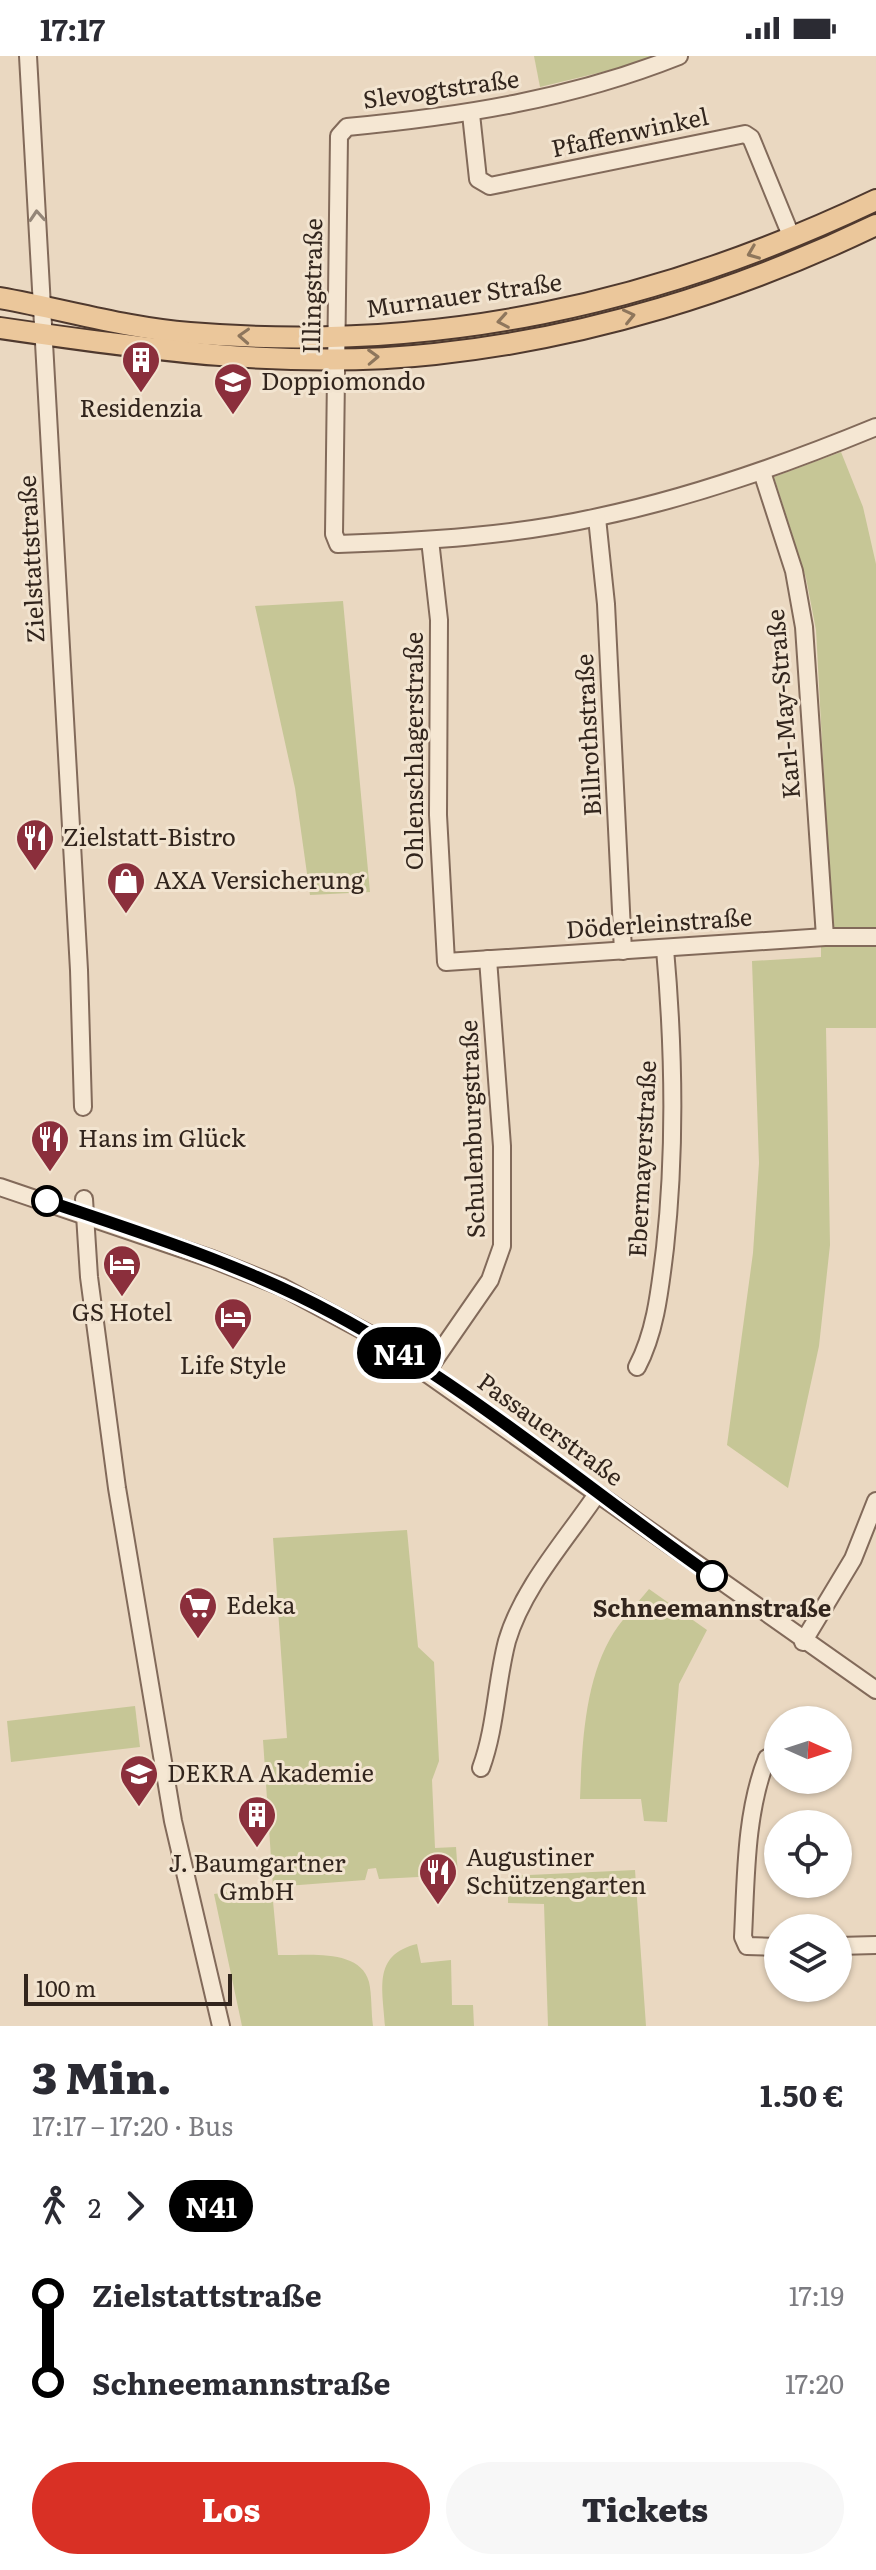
<!DOCTYPE html>
<html lang="de">
<meta charset="utf-8">
<style>
:root{--surface:#fff;--page:#f7f7f7;--text:#2b2b33;--muted:#7c7c81;--accent:#d93025}
body{margin:0;font-family:Literata,serif;background:var(--page);color:var(--text);height:100vh;display:flex;flex-direction:column;font-size:30px;white-space:nowrap}
*{box-sizing:border-box;margin:0}
p{font-size:26px;color:var(--muted)}
.icon{flex:none;width:44px;height:44px;fill:none;stroke:currentColor;stroke-width:2;stroke-linecap:round;stroke-linejoin:round}
.map{position:relative;height:1970px;overflow:hidden}
.drawer{display:flex;flex-direction:column;background:var(--surface);flex:1}
.drawer>*{flex:none}
.badge{padding:0 16px;border-radius:26px;font-size:28px;line-height:52px}
.needle{width:52px;rotate:93deg}
.buttons{position:absolute;left:764px;top:1650px;display:grid;gap:16px}
.buttons a{display:grid;place-items:center;width:88px;height:88px;border-radius:50%;background:var(--surface);box-shadow:0 2px 6px #0004;font-size:40px}
.scale{position:absolute;left:24px;bottom:20px;width:208px;box-sizing:border-box;padding-left:8px;border:4px solid #32251d;border-top:0;font-size:22px;line-height:28px;white-space:nowrap;color:#32251d;-webkit-text-stroke:6px #f2e4d0;paint-order:stroke}
.map>.badge{position:absolute;translate:-50% -50%;box-shadow:0 0 0 4px #fff}
.legs{display:flex;align-items:center;gap:12px;height:88px;padding:0 32px;font-size:26px}
.legs p{margin-inline-start:auto}
.headline{display:flex;align-items:center;justify-content:space-between;height:136px;padding:0 32px}
h1{font-size:44px;font-weight:800;line-height:60px}
.action{display:flex;gap:16px;margin-top:auto;padding:16px 32px}
.action a{flex:1;height:92px;border-radius:48px;background:var(--accent);color:#fff;font-size:32px;font-weight:800;line-height:92px;text-align:center}
.action a+a{background:var(--page);color:var(--text)}
ul{padding:0 32px;list-style:none}
li{display:flex;align-items:center;gap:28px;height:88px;font-size:30px}
li i{display:grid;place-items:center;width:12px;height:100%;margin:0 10px;background:currentColor}
li i::after{content:'';width:20px;height:20px;margin:-10px;border:6px solid;border-radius:50%;background:var(--surface)}
li p{margin-inline-start:auto}
li:first-child i{background:linear-gradient(#0000 50%,currentColor 0)}
li:last-child i{background:linear-gradient(currentColor 50%,#0000 0)}
.status{display:flex;justify-content:space-between;align-items:center;height:56px;padding:0 40px;background:var(--surface);direction:ltr}
.status svg{height:22px;fill:currentColor}
.map>svg:first-child{display:block}
.green{fill:#c6c696}
.lines{fill:none;stroke-linecap:round;stroke-linejoin:round}
.minor-casing{stroke:#826a5a;stroke-width:20}
.major-casing{stroke:#4f392e;stroke-width:24}
.minor{stroke:#f5e7d3;stroke-width:16}
.major{stroke:#ebc79b;stroke-width:20}
.oneway{stroke:#948678}
.oneway2{stroke:#8e765c}
.line-1-casing{stroke:#fff;stroke-width:18}
.line-1{stroke:#000;stroke-width:12}
.stop-1-dot{fill:#fff;stroke:#000;stroke-width:4}
.labels{text-anchor:middle;stroke-width:6;stroke-linejoin:round;paint-order:stroke}
.street-label{font-size:24px;fill:#32251d;stroke:#f2e4d0}
.poi-label{font-size:24px;fill:#32251d;stroke:#f2e4d0;text-anchor:start}
.stop-label{font-size:24px;font-weight:bold;fill:#32251d;stroke:#f2e4d0}
</style>
<div class="status"><b>17:17</b><svg viewBox="0 0 49 12"><path d="M0 12V9h3v3zM5 12V6h3v6zM10 12V3h3v9zM15 12V0h3v12zM26 1h20v11H26zM47 4h2v5h-2z"/></svg></div>
<div class="map">
<svg width="876" height="1970" viewBox="0 0 876 1970">
<rect width="100%" height="100%" fill="#ead8c1"/>
<g class="green">
<polygon points="534,0 653,0 635,8 540,31"/>
<path d="M876,151V160C766,212 650,253 531,277C475,288 418,291 361,295L359,292V288L528,270L629,246Z"/>
<polygon points="841,396 863,451 876,508 876,878 838,877 832,872 816,574 806,522 774,421"/>
<polygon points="343,545 370,836 310,839 295,732 255,550"/>
<polygon points="821,888 876,888 876,972 826,972 830,1189 819,1290 788,1432 727,1389 753,1197 759,1107 752,905 821,901"/>
<polygon points="407,1474 418,1591 434,1606 439,1705 432,1724 435,1792 456,1791 458,1819 379,1823 376,1812 368,1813 365,1824 273,1831 263,1684 287,1682 273,1482"/>
<path d="M649,1533L707,1574L679,1628L667,1766L644,1765L641,1743H580C582,1692 584,1629 610,1583C620,1565 636,1549 649,1533Z"/>
<polygon points="135,1650 140,1691 11,1706 7,1665"/>
<polygon points="635,1814 646,1970 548,1970 544,1848 508,1847 508,1820"/>
<path d="M258,1832L259,1846L273,1845L278,1899C304,1900 360,1891 369,1926C372,1939 371,1956 373,1970H242L214,1838Z"/>
<path d="M417,1888L421,1907L451,1904L452,1949H473L474,1970H385C383,1933 372,1899 417,1888Z"/>
</g>
<g class="lines">
<defs>
<g id="minor">
<polyline points="28,0 79,914 83,1051"/>
<path d="M679,0C571,43 462,60 347,71L339,80L334,478L338,488C425,485 513,480 598,461C694,441 786,408 876,371"/>
<polyline points="471,58 478,123 490,130 745,78 751,82 792,182"/>
<polyline points="762,416 794,515 804,571 825,881"/>
<polyline points="597,462 606,548 623,895"/>
<polyline points="430,484 439,564 438,759 446,906 825,881 876,881"/>
<polyline points="0,1131 212,1203 282,1231 375,1281 876,1634"/>
<polyline points="84,1143 89,1221 117,1432 173,1765 221,1970"/>
<path d="M637,1311C656,1275 660,1232 665,1192C676,1092 674,994 665,893"/>
<polyline points="427,1315 490,1224 502,1190 502,1090 488,903"/>
<polyline points="803,1586 853,1503 876,1445"/>
<path d="M767,1702C745,1757 746,1823 743,1881L747,1890L778,1891"/>
<path d="M481,1712C496,1671 496,1627 507,1585C523,1531 566,1484 597,1438"/>
<polyline points="838,1890 876,1889"/>
</g>
<g id="major">
<path d="M0,242C63,253 125,272 190,277C435,297 655,249 876,144"/>
<path d="M0,272C143,293 290,314 435,298C587,282 739,235 876,169"/>
</g>
</defs>
<use href="#minor" class="minor-casing"/>
<use href="#major" class="major-casing"/>
<use href="#minor" class="minor"/>
<use href="#major" class="major"/>
</g>
<defs><path id="oneway-chevron" d="M-2-3.5L2.5 0L-2 3.5" fill="none" stroke-width="1.6" stroke-linecap="round" stroke-linejoin="round" transform="scale(2)"/></defs>
<use class="oneway" href="#oneway-chevron" transform="translate(37 160) rotate(-94)"/>
<g class="oneway2">
<use href="#oneway-chevron" transform="translate(753 197) rotate(158)"/>
<use href="#oneway-chevron" transform="translate(629 260) rotate(-13)"/>
<use href="#oneway-chevron" transform="translate(503 265) rotate(170)"/>
<use href="#oneway-chevron" transform="translate(244 280) rotate(-177)"/>
<use href="#oneway-chevron" transform="translate(373 301) rotate(-2)"/>
</g>
<g class="lines">
<defs>
<path id="line-1" d="M47,1145C144,1178 244,1209 334,1258C465,1328 589,1434 712,1520"/>
</defs>
<use href="#line-1" class="line-1-casing"/>
<use href="#line-1" class="line-1"/>
</g>
<defs>
<symbol id="building-pin" viewBox="-11 -11 22 30"><path d="M0 17L-7.5 6A9.5 9.5 0 1 1 7.5 6Z" fill="#8b2f3c" stroke="#f2e4d0"/><path d="M-4-6H4V6H1V3H-1V6H-4ZM-2.5-4.3h1.7v1.8h-1.7ZM.8-4.3h1.7v1.8H.8ZM-2.5-1h1.7V.8h-1.7ZM.8-1h1.7V.8H.8Z" fill="#fff"/></symbol>
<symbol id="school-pin" viewBox="-11 -11 22 30"><path d="M0 17L-7.5 6A9.5 9.5 0 1 1 7.5 6Z" fill="#8b2f3c" stroke="#f2e4d0"/><path d="M0-5L7-2L0 1L-7-2ZM-4 1L0 2.5L4 1V4Q0 6-4 4Z" fill="#fff"/></symbol>
<symbol id="restaurant-pin" viewBox="-11 -11 22 30"><path d="M0 17L-7.5 6A9.5 9.5 0 1 1 7.5 6Z" fill="#8b2f3c" stroke="#f2e4d0"/><path d="M-5-6h1v4h1v-4h1v4h1v-4h1v5L-1.5 .5V6h-2V.5L-5-1ZM5-6V6H3V1.5H1.5Q1.5-4 5-6Z" fill="#fff"/></symbol>
<symbol id="shop-pin" viewBox="-11 -11 22 30"><path d="M0 17L-7.5 6A9.5 9.5 0 1 1 7.5 6Z" fill="#8b2f3c" stroke="#f2e4d0"/><path d="M-5-2.5h2.3a2.7 3.5 0 0 1 5.4 0H5L5.5 6h-11ZM-1.5-2.5h3a1.5 2.3 0 0 0-3 0Z" fill="#fff"/></symbol>
<symbol id="hotel-pin" viewBox="-11 -11 22 30"><path d="M0 17L-7.5 6A9.5 9.5 0 1 1 7.5 6Z" fill="#8b2f3c" stroke="#f2e4d0"/><path d="M-6-4.5h1.5V1H6V5H4.5V3h-9V5H-6ZM-4 0a1.8 1.8 0 1 1 3.6 0ZM.5 0V-2.5h3Q6-2.5 6 0Z" fill="#fff"/></symbol>
<symbol id="supermarket-pin" viewBox="-11 -11 22 30"><path d="M0 17L-7.5 6A9.5 9.5 0 1 1 7.5 6Z" fill="#8b2f3c" stroke="#f2e4d0"/><path d="M-6-5.5h2.5l.6 2H6L4.5 2H-2.5L-4.4-4H-6ZM-1.5 3.2a1.3 1.3 0 1 0 .1 0ZM3 3.2a1.3 1.3 0 1 0 .1 0Z" fill="#fff"/></symbol>
<symbol id="university-pin" viewBox="-11 -11 22 30"><path d="M0 17L-7.5 6A9.5 9.5 0 1 1 7.5 6Z" fill="#8b2f3c" stroke="#f2e4d0"/><path d="M0-5L7-2L0 1L-7-2ZM-4 1L0 2.5L4 1V4Q0 6-4 4Z" fill="#fff"/></symbol>
</defs>
<g fill-rule="evenodd">
<use href="#building-pin" x="119" y="282" width="44" height="60"/>
<use href="#school-pin" x="211" y="304" width="44" height="60"/>
<use href="#restaurant-pin" x="13" y="760" width="44" height="60"/>
<use href="#shop-pin" x="104" y="803" width="44" height="60"/>
<use href="#restaurant-pin" x="28" y="1061" width="44" height="60"/>
<use href="#hotel-pin" x="100" y="1186" width="44" height="60"/>
<use href="#hotel-pin" x="211" y="1239" width="44" height="60"/>
<use href="#supermarket-pin" x="176" y="1528" width="44" height="60"/>
<use href="#university-pin" x="117" y="1696" width="44" height="60"/>
<use href="#building-pin" x="235" y="1737" width="44" height="60"/>
<use href="#restaurant-pin" x="416" y="1794" width="44" height="60"/>
</g>
<g class="stop-1-dot">
<circle cx="47" cy="1145" r="14"/>
<circle cx="712" cy="1520" r="14"/>
</g>
<g class="labels">
<g class="street-label">
<text transform="translate(441 34) rotate(-8)" y="8">Slevogtstraße</text>
<text transform="translate(630 77) rotate(-12)" y="8">Pfaffenwinkel</text>
<text transform="translate(313 230) rotate(-89)" y="8">Illingstraße</text>
<text transform="translate(464 240) rotate(-8)" y="8">Murnauer Straße</text>
<text transform="translate(32 503) rotate(-93)" y="8">Zielstattstraße</text>
<text transform="translate(784 648) rotate(-95)" y="8">Karl-May-Straße</text>
<text transform="translate(589 679) rotate(-93)" y="8">Billrothstraße</text>
<text transform="translate(415 695) rotate(-90)" y="8">Ohlenschlagerstraße</text>
<text transform="translate(659 868) rotate(-4)" y="8">Döderleinstraße</text>
<text transform="translate(473 1073) rotate(-92)" y="8">Schulenburgstraße</text>
<text transform="translate(643 1103) rotate(-87)" y="8">Ebermayerstraße</text>
<text transform="translate(550 1374) rotate(36)" y="8">Passauerstraße</text>
</g>
<g class="poi-label">
<text x="261" y="334">Doppiomondo</text>
<text x="141" y="361" text-anchor="middle">Residenzia</text>
<text x="63" y="790">Zielstatt-Bistro</text>
<text x="154" y="833">AXA Versicherung</text>
<text x="78" y="1091">Hans im Glück</text>
<text x="122" y="1265" text-anchor="middle">GS Hotel</text>
<text x="233" y="1318" text-anchor="middle">Life Style</text>
<text x="226" y="1558">Edeka</text>
<text x="167" y="1726">DEKRA Akademie</text>
<text x="466" y="1810">Augustiner<tspan x="466" dy="28">Schützengarten</tspan></text>
<text x="257" y="1816" text-anchor="middle">J. Baumgartner<tspan x="257" dy="28">GmbH</tspan></text>
</g>
<g class="stop-label">
<text x="712" y="1561">Schneemannstraße</text>
</g>
</g>
</svg>
<div class="buttons">
<a><svg class="needle" viewBox="-14 -14 28 28"><path d="M0-13l5 13h-10z" fill="#e53935"/><path d="M0 13l5-13h-10z" fill="#7c7c81"/></svg></a>
<a><svg class="icon" aria-label="locate" viewBox="0 0 24 24"><circle cx="12" cy="12" r="6"/><path d="M12 2v4M12 18v4M2 12h4M18 12h4"/></svg></a>
<a><svg class="icon" aria-label="layers" viewBox="0 0 24 24"><path d="M12 4l9 5-9 5-9-5zM3 14l9 5 9-5"/></svg></a>
</div>
<div class="scale">100 m</div>
<b class="badge" style="left:399px;top:1297px;background:#000;color:#fff">N41</b>
</div>
<section class="drawer">
<div class="headline"><div><h1>3 Min.</h1><p>17:17 – 17:20 · Bus</p></div><b>1.50 €</b></div>
<div class="legs"><svg class="icon" aria-label="walk" viewBox="0 0 24 24"><circle cx="13" cy="4" r="2"/><path d="M13 8l-2 6 4 7M11 14l-3 7M7 12l3-4h3l4 4"/></svg>2<svg class="icon" aria-label="forward" viewBox="0 0 24 24"><path d="M9 5l7 7-7 7"/></svg><b class="badge" style="background:#000;color:#fff">N41</b></div>
<ul>
<li><i style="color:#000"></i><b>Zielstattstraße</b><p>17:19</p></li>
<li><i style="color:#000"></i><b>Schneemannstraße</b><p>17:20</p></li>
</ul>
<div class="action"><a>Los</a><a>Tickets</a></div>
</section>
